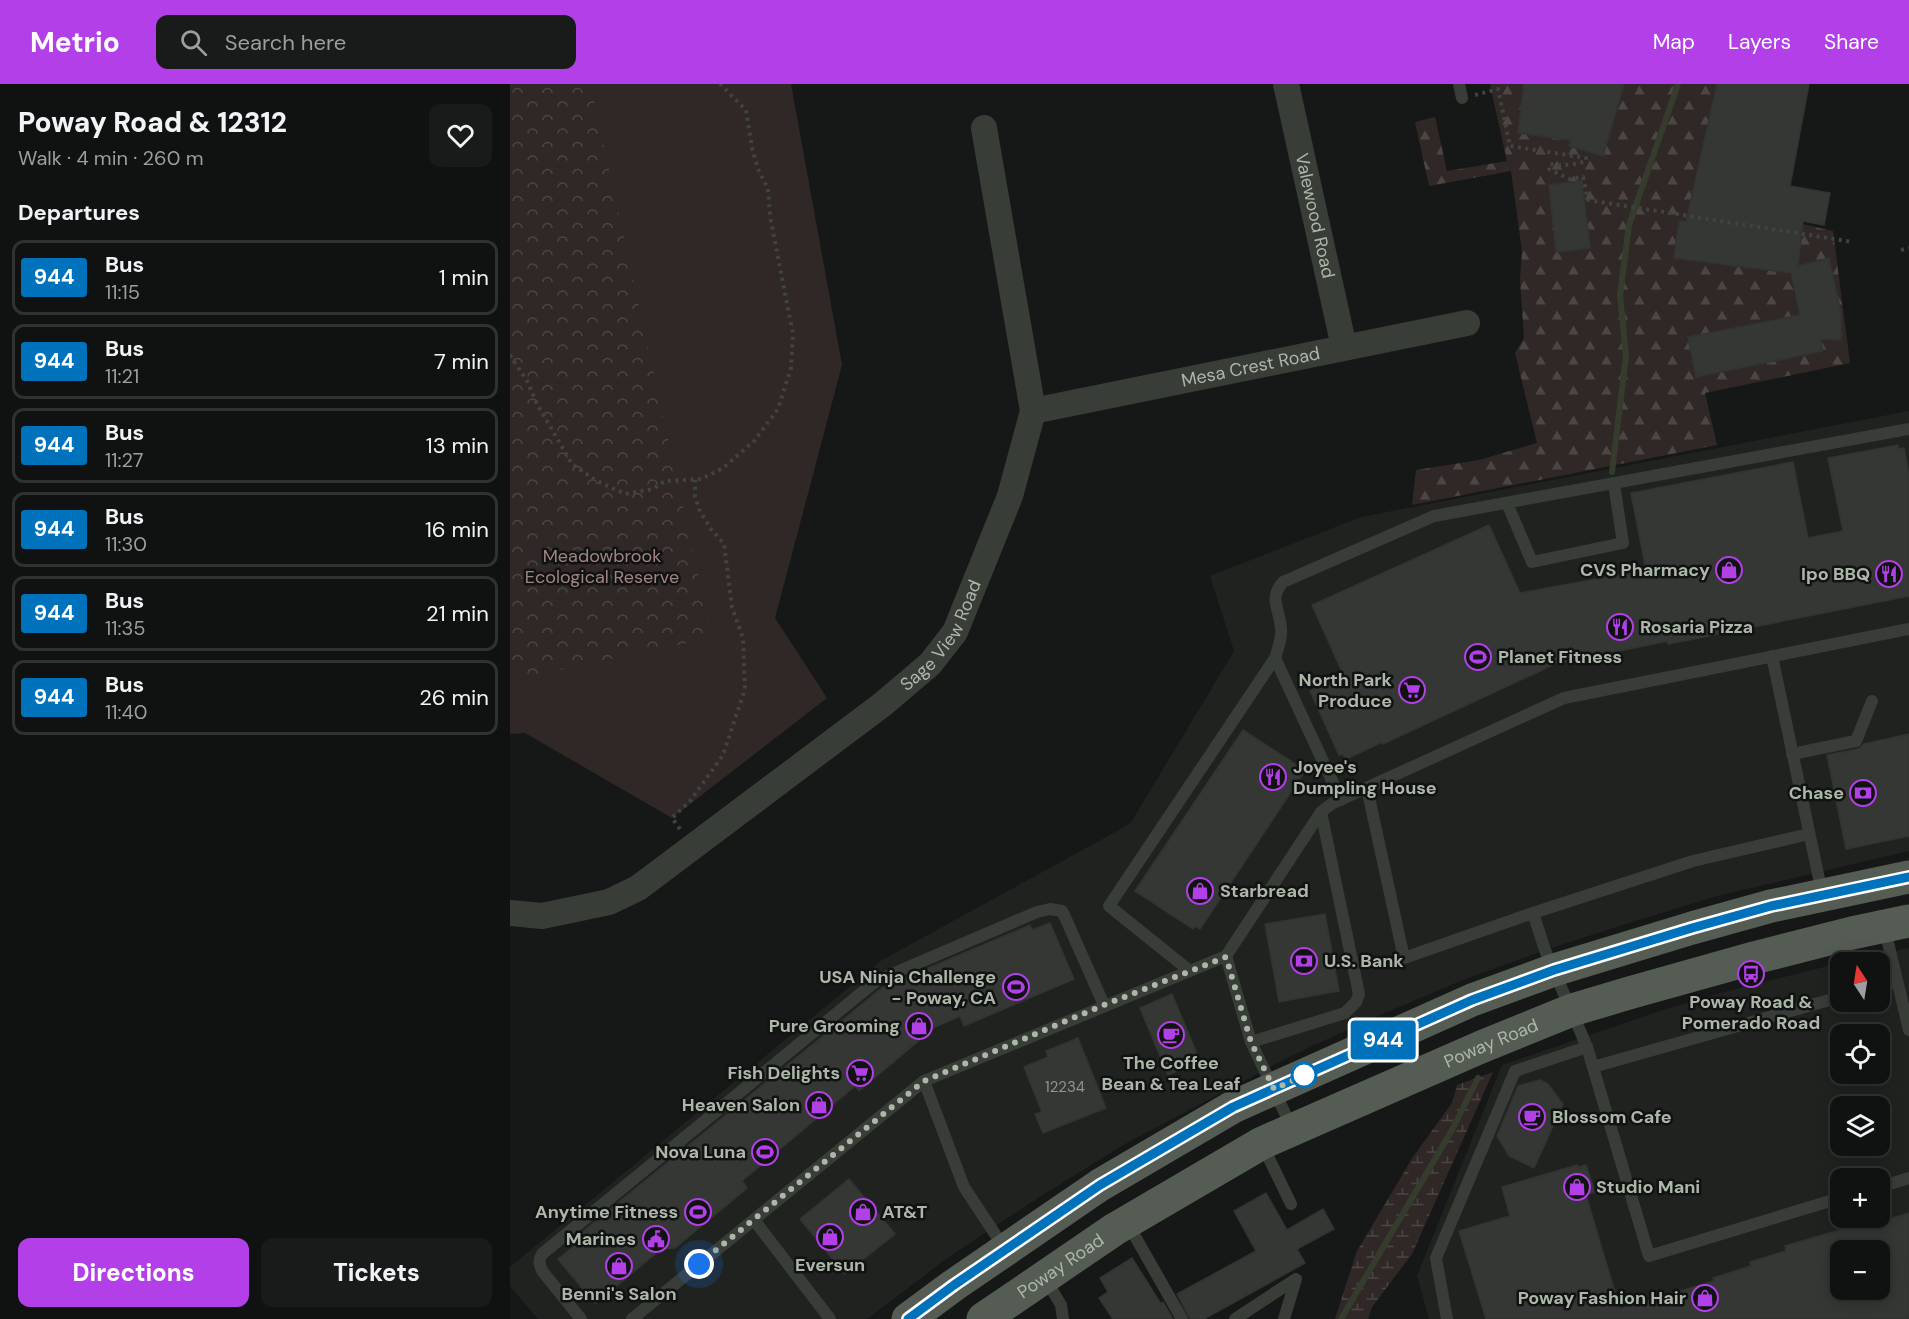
<!DOCTYPE html>
<meta charset="utf-8">
<style>
:root{--surface:#101211;--page:#191b1a;--text:#f1f3f6;--muted:#9c9e9f;--line:#303231;--accent:#b33fe8}
body{margin:0;font-family:"DM Sans",sans-serif;background:var(--page);color:var(--text);height:100vh;display:flex;flex-direction:column;font-size:22px;white-space:nowrap}
*{box-sizing:border-box;margin:0}
p{font-size:20px;color:var(--muted)}
.icon{flex:none;width:33px;height:33px;fill:none;stroke:currentColor;stroke-width:2;stroke-linecap:round;stroke-linejoin:round}
.map{position:relative;flex:1;overflow:hidden}
.panel{display:flex;flex-direction:column;background:var(--surface);width:510px}
.panel>*{flex:none}
.badge{padding:0 12px;border-radius:4px;font-size:21px;line-height:39px}
.needle{width:39px;rotate:348deg}
.tools{position:absolute;left:1320px;top:868px;display:grid;gap:12px}
.tools a{display:grid;place-items:center;width:60px;height:60px;border-radius:12px;background:var(--surface);box-shadow:0 3px 15px #0003,0 0 0 2px var(--line);font-size:30px}
.you{position:absolute;width:30px;height:30px;margin:-15px;border:4px solid #fff;border-radius:50%;background:#1a73e8;box-shadow:0 0 0 9px #1a73e833}
.map>.badge{position:absolute;translate:-50% -50%;box-shadow:0 0 0 3px #fff}
h2{padding:0 18px;font-size:22px;line-height:54px}
.round{display:grid;place-items:center;flex:none;width:63px;height:63px;border-radius:12px;background:var(--page)}
.head{display:flex;align-items:center;justify-content:space-between;height:102px;padding:0 18px}
h1{font-size:28px;font-weight:800;line-height:45px}
.action{display:flex;gap:12px;margin-top:auto;padding:12px 18px}
.action a{flex:1;height:69px;border-radius:12px;background:var(--accent);color:#fff;font-size:24px;font-weight:800;line-height:69px;text-align:center}
.action a+a{background:var(--page);color:var(--text)}
ul{padding:0;list-style:none}
li{display:flex;align-items:center;gap:18px;height:75px;margin:0 12px 9px;padding:0 6px;border:3px solid var(--line);border-radius:12px}
li div{flex:1}
li b{display:block;font-size:22px}
li em{font-style:normal}
li .badge{min-width:66px;font-weight:700;text-align:center}
header{display:flex;align-items:center;gap:36px;box-sizing:border-box;height:84px;padding:0 30px;background:var(--accent);color:#fff}
header strong{font-size:28px}
nav{display:flex;gap:33px;margin-inline-start:auto;font-size:21px}
.search{width:420px;height:54px;background:var(--page);display:flex;align-items:center;gap:15px;box-sizing:border-box;padding:0 21px;border-radius:12px;color:var(--muted);font-size:22px}
main{display:flex;flex:1;min-height:0}
.map>svg:first-child{display:block}
.built{fill:#202220;fill-rule:evenodd}
.grass{fill:#302827}
.forest{fill:url(#forest-firs)}
.wetland{fill:url(#wetland-marsh)}
.park{fill:url(#park-crowns)}
.lines{fill:none;stroke-linecap:round;stroke-linejoin:round}
.stream{stroke:#353c2d;stroke-width:6}
.building{fill:#343734;stroke:#313431;stroke-width:1.5;fill-rule:evenodd}
.path{stroke:#3f443e;stroke-width:4;stroke-dasharray:3 4.5;stroke-linecap:butt}
.service{stroke:#383d38;stroke-width:12}
.minor{stroke:#383d38;stroke-width:26}
.primary{stroke:#555c54;stroke-width:33}
.line-casing{stroke:#fff;stroke-width:14}
.line{stroke:#0072bc;stroke-width:9}
.walk{stroke:#adb7a9;stroke-width:6;stroke-dasharray:0 10.8}
.stop-dot{fill:#fff;stroke:#0072bc;stroke-width:3}
.labels{text-anchor:middle;stroke-width:5;stroke-linejoin:round;paint-order:stroke}
.number-label{font-size:15px;fill:#8f978c}
.street-label{font-size:18px;fill:#adb7a9;stroke:#111312}
.park-label{font-size:18px;fill:#a18481;stroke:#111312}
.poi-label{font-size:18px;font-weight:bold;fill:#adb7a9;stroke:#111312;text-anchor:end}
</style>
<header>
<strong>Metrio</strong>
<div class="search"><svg class="icon" aria-label="search" viewBox="0 0 24 24"><circle cx="10" cy="10" r="6"/><path d="M15 15l6 6"/></svg>Search here</div>
<nav><a>Map</a><a>Layers</a><a>Share</a></nav>
</header>
<main>
<section class="panel">
<div class="head"><div><h1>Poway Road &amp; 12312</h1><p>Walk · 4 min · 260 m</p></div><a class="round"><svg class="icon" aria-label="heart" viewBox="0 0 24 24"><path d="M12 20l-8-8c-3-5 5-10 8-4 3-6 11-1 8 4z"/></svg></a></div>
<h2>Departures</h2>
<ul>
<li><span class="badge" style="background:#0072bc;color:#fff">944</span><div><b>Bus</b><p>11:15</p></div><em>1 min</em></li>
<li><span class="badge" style="background:#0072bc;color:#fff">944</span><div><b>Bus</b><p>11:21</p></div><em>7 min</em></li>
<li><span class="badge" style="background:#0072bc;color:#fff">944</span><div><b>Bus</b><p>11:27</p></div><em>13 min</em></li>
<li><span class="badge" style="background:#0072bc;color:#fff">944</span><div><b>Bus</b><p>11:30</p></div><em>16 min</em></li>
<li><span class="badge" style="background:#0072bc;color:#fff">944</span><div><b>Bus</b><p>11:35</p></div><em>21 min</em></li>
<li><span class="badge" style="background:#0072bc;color:#fff">944</span><div><b>Bus</b><p>11:40</p></div><em>26 min</em></li>
</ul>
<div class="action"><a>Directions</a><a>Tickets</a></div>
</section>
<div class="map">
<svg width="1399" height="1235" viewBox="0 0 1399 1235">
<defs>
<pattern id="forest-firs" width="22" height="20" patternUnits="userSpaceOnUse" patternTransform="scale(1.5)"><rect width="22" height="20" fill="#302827"/><path d="M5 1l3.5 6h-7zM16 11l3.5 6h-7z" fill="#4b4544"/></pattern>
<pattern id="wetland-marsh" width="20" height="14" patternUnits="userSpaceOnUse" patternTransform="scale(1.5)"><rect width="20" height="14" fill="#302827"/><path d="M1 5h8M5 5V1M11 12h8M15 12V8" fill="none" stroke="#4b4544"/></pattern>
<pattern id="park-crowns" width="20" height="18" patternUnits="userSpaceOnUse" patternTransform="scale(1.5)"><rect width="20" height="18" fill="#302827"/><path d="M2 6a3 3 0 1 1 6 0M12 15a3 3 0 1 1 6 0" fill="none" stroke="#4b4544"/></pattern>
</defs>
<rect width="100%" height="100%" fill="#161817"/>
<g class="built">
<polygon points="1399,327 1399,767 1207,812 1122,838 1035,866 948,898 863,934 779,973 615,1060 525,1116 436,1175 357,1235 28,1235 0,1202 0,1183 372,876 620,740 724,567 700,492 851,433"/>
<path d="M1399,864V1235H919L907,1192L992,981L1150,927L1218,907L1330,879V918H1370V879H1331ZM1330,951H1370V990H1330ZM1330,1023H1370V1062H1330ZM1330,1095H1370V1134H1330ZM1330,1167H1370V1206H1330Z"/>
</g>
<polygon class="grass" points="0,0 281,0 332,281 265,534 317,614 162,734 15,649 0,650"/>
<polygon class="forest" points="980,0 1256,0 1230,126 1323,147 1340,279 1195,309 1207,361 902,421 906,386 969,376 1027,359 1005,269 1014,254 1010,196 1012,167 1001,87 919,102 905,38 925,33 937,87 997,77"/>
<polygon class="wetland" points="983,988 902,1170 862,1223 858,1235 825,1235 847,1167 903,1073 942,1019 947,1001"/>
<polygon class="park" points="0,0 80,0 202,554 0,596"/>
<g class="lines">
<g class="stream">
<polyline points="1102,388 1116,272 1110,211 1119,141 1168,0"/>
<polyline points="831,1235 942,1046 968,994"/>
</g>
</g>
<g class="building">
<polygon points="1014,0 1114,0 1093,72 1059,62 1061,56 1008,49"/>
<polygon points="1207,0 1299,0 1280,102 1320,109 1314,141 1293,137 1288,182 1319,174 1331,229 1331,256 1310,255 1313,267 1186,293 1178,253 1290,231 1281,189 1164,174 1169,137 1176,138"/>
<polygon points="1072,97 1080,164 1046,168 1039,101"/>
<polygon points="1388,361 1389,365 1394,364 1399,391 1399,512 1158,560 1158,557 1045,580 873,660 872,658 835,676 833,670 829,671 800,607 834,592 802,521 979,441 1010,509 1136,486 1121,409 1283,378 1298,454 1333,447 1318,374"/>
<polygon points="733,646 790,683 788,687 793,690 690,845 685,842 683,845 625,807"/>
<polygon points="1399,650 1399,752 1336,765 1317,671 1348,665 1354,660"/>
<polygon points="815,830 829,907 769,918 755,840"/>
<polygon points="540,839 564,895 454,942 450,932 425,943 349,1007 345,1002 232,1097 237,1104 165,1164 151,1165 85,1220 48,1175 63,1163 60,1158 372,904 520,841 522,846"/>
<polygon points="662,910 690,977 658,991 630,924"/>
<polygon points="568,954 596,1024 533,1049 525,1030 532,1028 514,983 538,973 536,967"/>
<polygon points="1030,996 1038,1000 1053,1020 1024,1084 999,1072 987,1052 1008,1002"/>
<path d="M1067,1081L1068,1083L1076,1081L1085,1108L1076,1111L1110,1225L1204,1197L1203,1194L1241,1182L1240,1178L1276,1167L1275,1162L1344,1142L1345,1145L1399,1129V1235H976L949,1147L1000,1132L992,1103ZM1330,1167H1370V1206H1330Z"/>
<polygon points="339,1095 385,1150 335,1190 290,1135"/>
<polygon points="756,1109 777,1146 813,1125 824,1145 787,1165 795,1179 694,1235 680,1235 667,1210 746,1167 724,1127"/>
<polygon points="622,1174 651,1220 653,1218 663,1235 603,1235 589,1214 598,1208 590,1194"/>
</g>
<g class="lines">
<g class="path">
<path d="M965,11L988,5L1000,62L1076,74V77C1065,81 1052,82 1040,80L1039,85L1059,95L1073,93L1078,116L1343,158"/>
<polyline points="1391,166 1399,164"/>
<polyline points="0,271 17,297 27,320 62,380 85,396 115,410 143,405 155,397 191,395 213,384 244,357 268,325 281,284 283,250 260,132 258,105 248,85 242,64 236,26 210,0"/>
<polyline points="170,745 162,734 180,717 213,671 235,605 233,554 222,523 214,460 201,445 190,427 185,413 185,396"/>
</g>
<g class="service">
<polyline points="949,0 952,14"/>
<polyline points="997,419 1022,478 1113,459 1104,400"/>
<polyline points="1262,572 1312,809"/>
<polyline points="765,574 831,716"/>
<polyline points="1282,670 1346,657 1362,617"/>
<polyline points="857,704 894,874 1023,829 1183,777 1299,750"/>
<polyline points="1023,829 1035,866 1077,963 1139,1172 1330,1114"/>
<polyline points="1374,842 1399,946"/>
<polyline points="716,872 741,958 782,1044"/>
<path d="M680,887L599,822L765,574C768,565 772,555 771,545C770,525 758,515 773,498L924,432L1399,345"/>
<polyline points="1370,902 1386,898"/>
<polyline points="741,958 835,929 846,918 849,910 811,728"/>
<polyline points="1083,983 1330,913"/>
<polyline points="414,997 454,1103 495,1165"/>
<polyline points="752,1060 781,1120"/>
<polyline points="1370,1103 1399,1094"/>
<polyline points="244,1136 320,1235"/>
<polyline points="618,1140 672,1235"/>
<polyline points="535,1194 551,1221 553,1235"/>
<path d="M71,1235L33,1188C29,1181 28,1177 32,1170L366,897L527,828L540,825L552,827L555,833L594,921"/>
<polyline points="122,1235 414,997 716,872 811,728 823,719 1054,614 1399,545"/>
<polyline points="725,1235 786,1195 774,1235"/>
<polyline points="937,1235 926,1174 1005,987 1077,963"/>
</g>
<g class="minor">
<path id="s1" d="M776,0L834,263"/>
<path id="s2" d="M523,327L957,239"/>
<path id="s3" d="M0,829L32,832L99,818L128,804L373,620L420,580L445,548L500,412L523,327L474,44"/>
</g>
<g class="primary">
<polyline points="398,1235 444,1201 590,1101 723,1023 962,916 1044,886 1182,844 1261,822 1399,793"/>
<path id="s4" d="M473,1235L605,1145L752,1059L971,963L1062,926L1119,909L1244,874L1342,849L1399,837"/>
</g>
</g>
<g class="lines">
<defs>
<polyline id="line" points="398,1235 444,1201 590,1101 723,1023 962,916 1044,886 1182,844 1261,822 1399,793"/>
</defs>
<use href="#line" class="line-casing"/>
<use href="#line" class="line"/>
<polyline class="walk" points="189,1180 414,997 594,921 716,873 741,958 764,1005 804,987 794,991"/>
</g>
<defs>
<symbol id="shop-ring" viewBox="-11 -11 22 22"><circle r="9.5" fill="#111312" stroke="#b33fe8" stroke-width="1.5"/><path d="M-5-2.5h2.3a2.7 3.5 0 0 1 5.4 0H5L5.5 6h-11ZM-1.5-2.5h3a1.5 2.3 0 0 0-3 0Z" fill="#b33fe8"/></symbol>
<symbol id="restaurant-ring" viewBox="-11 -11 22 22"><circle r="9.5" fill="#111312" stroke="#b33fe8" stroke-width="1.5"/><path d="M-5-6h1v4h1v-4h1v4h1v-4h1v5L-1.5 .5V6h-2V.5L-5-1ZM5-6V6H3V1.5H1.5Q1.5-4 5-6Z" fill="#b33fe8"/></symbol>
<symbol id="stadium-ring" viewBox="-11 -11 22 22"><circle r="9.5" fill="#111312" stroke="#b33fe8" stroke-width="1.5"/><path d="M0-5a6.5 5 0 1 0 0 10a6.5 5 0 1 0 0-10ZM-3.5-1.8h7v3.6h-7Z" fill="#b33fe8"/></symbol>
<symbol id="supermarket-ring" viewBox="-11 -11 22 22"><circle r="9.5" fill="#111312" stroke="#b33fe8" stroke-width="1.5"/><path d="M-6-5.5h2.5l.6 2H6L4.5 2H-2.5L-4.4-4H-6ZM-1.5 3.2a1.3 1.3 0 1 0 .1 0ZM3 3.2a1.3 1.3 0 1 0 .1 0Z" fill="#b33fe8"/></symbol>
<symbol id="bank-ring" viewBox="-11 -11 22 22"><circle r="9.5" fill="#111312" stroke="#b33fe8" stroke-width="1.5"/><path d="M-6-4H6V4H-6ZM0-2.3a2.3 2.3 0 1 0 0 4.6a2.3 2.3 0 1 0 0-4.6Z" fill="#b33fe8"/></symbol>
<symbol id="bus-ring" viewBox="-11 -11 22 22"><circle r="9.5" fill="#111312" stroke="#b33fe8" stroke-width="1.5"/><path d="M-5-6H5V4H4V6H2V4H-2V6H-4V4H-5ZM-3.5-4V0h7V-4ZM-3.5 1.2v1.5H-2V1.2ZM2 1.2v1.5H3.5V1.2Z" fill="#b33fe8"/></symbol>
<symbol id="cafe-ring" viewBox="-11 -11 22 22"><circle r="9.5" fill="#111312" stroke="#b33fe8" stroke-width="1.5"/><path d="M-5.5-4.5H6V0H3Q3 3.5 0 3.5H-2.5Q-5.5 3.5-5.5 0ZM3-3.2v2h1.7v-2ZM-6 4.5H4V6H-6Z" fill="#b33fe8"/></symbol>
<symbol id="civic-ring" viewBox="-11 -11 22 22"><circle r="9.5" fill="#111312" stroke="#b33fe8" stroke-width="1.5"/><path d="M-.6-6.5H3V-4.5H.6V-3L4-1V1h2V6H-6V1h2V-1L-.6-3ZM-1.2 2.5V6h2.4V2.5Z" fill="#b33fe8"/></symbol>
</defs>
<g fill-rule="evenodd">
<use href="#shop-ring" x="1204" y="471" width="30" height="30"/>
<use href="#restaurant-ring" x="1364" y="475" width="30" height="30"/>
<use href="#restaurant-ring" x="1095" y="528" width="30" height="30"/>
<use href="#stadium-ring" x="953" y="558" width="30" height="30"/>
<use href="#supermarket-ring" x="887" y="591" width="30" height="30"/>
<use href="#restaurant-ring" x="748" y="678" width="30" height="30"/>
<use href="#bank-ring" x="1338" y="694" width="30" height="30"/>
<use href="#shop-ring" x="675" y="792" width="30" height="30"/>
<use href="#bank-ring" x="779" y="862" width="30" height="30"/>
<use href="#bus-ring" x="1226" y="875" width="30" height="30"/>
<use href="#stadium-ring" x="491" y="888" width="30" height="30"/>
<use href="#shop-ring" x="394" y="927" width="30" height="30"/>
<use href="#cafe-ring" x="646" y="936" width="30" height="30"/>
<use href="#supermarket-ring" x="335" y="974" width="30" height="30"/>
<use href="#shop-ring" x="294" y="1006" width="30" height="30"/>
<use href="#cafe-ring" x="1007" y="1018" width="30" height="30"/>
<use href="#stadium-ring" x="240" y="1053" width="30" height="30"/>
<use href="#shop-ring" x="1052" y="1088" width="30" height="30"/>
<use href="#stadium-ring" x="173" y="1113" width="30" height="30"/>
<use href="#shop-ring" x="338" y="1113" width="30" height="30"/>
<use href="#shop-ring" x="305" y="1138" width="30" height="30"/>
<use href="#civic-ring" x="131" y="1140" width="30" height="30"/>
<use href="#shop-ring" x="94" y="1167" width="30" height="30"/>
<use href="#shop-ring" x="1180" y="1199" width="30" height="30"/>
</g>
<circle class="stop-dot" cx="794" cy="991" r="12"/>
<g class="labels">
<g class="number-label">
<text x="555" y="1008">12234</text>
</g>
<g class="street-label">
<text dy="6" stroke="none"><textPath href="#s1" startOffset="135">Valewood Road</textPath></text>
<text dy="6" stroke="none"><textPath href="#s2" startOffset="222">Mesa Crest Road</textPath></text>
<text dy="6" stroke="none"><textPath href="#s3" startOffset="531">Sage View Road</textPath></text>
<text dy="6" stroke="none"><textPath href="#s4" startOffset="580">Poway Road</textPath></text>
<text dy="6" stroke="none"><textPath href="#s4" startOffset="94">Poway Road</textPath></text>
</g>
<g class="park-label">
<text x="92" y="478">Meadowbrook<tspan x="92" dy="21">Ecological Reserve</tspan></text>
</g>
<g class="poi-label">
<text x="1200" y="492">CVS Pharmacy</text>
<text x="1360" y="496">Ipo BBQ</text>
<text x="1130" y="549" text-anchor="start">Rosaria Pizza</text>
<text x="988" y="579" text-anchor="start">Planet Fitness</text>
<text x="882" y="602">North Park<tspan x="882" dy="21">Produce</tspan></text>
<text x="783" y="689" text-anchor="start">Joyee's<tspan x="783" dy="21">Dumpling House</tspan></text>
<text x="1334" y="715">Chase</text>
<text x="710" y="813" text-anchor="start">Starbread</text>
<text x="814" y="883" text-anchor="start">U.S. Bank</text>
<text x="486" y="899">USA Ninja Challenge<tspan x="486" dy="21">- Poway, CA</tspan></text>
<text x="1241" y="924" text-anchor="middle">Poway Road &amp;<tspan x="1241" dy="21">Pomerado Road</tspan></text>
<text x="390" y="948">Pure Grooming</text>
<text x="661" y="985" text-anchor="middle">The Coffee<tspan x="661" dy="21">Bean &amp; Tea Leaf</tspan></text>
<text x="330" y="995">Fish Delights</text>
<text x="290" y="1027">Heaven Salon</text>
<text x="1042" y="1039" text-anchor="start">Blossom Cafe</text>
<text x="236" y="1074">Nova Luna</text>
<text x="1086" y="1109" text-anchor="start">Studio Mani</text>
<text x="168" y="1134">Anytime Fitness</text>
<text x="372" y="1134" text-anchor="start">AT&amp;T</text>
<text x="126" y="1161">Marines</text>
<text x="320" y="1187" text-anchor="middle">Eversun</text>
<text x="109" y="1216" text-anchor="middle">Benni's Salon</text>
<text x="1176" y="1220">Poway Fashion Hair</text>
</g>
</g>
</svg>
<div class="tools">
<a><svg class="needle" viewBox="-14 -14 28 28"><path d="M0-13l5 13h-10z" fill="#e53935"/><path d="M0 13l5-13h-10z" fill="#9c9e9f"/></svg></a>
<a><svg class="icon" aria-label="locate" viewBox="0 0 24 24"><circle cx="12" cy="12" r="6"/><path d="M12 2v4M12 18v4M2 12h4M18 12h4"/></svg></a>
<a><svg class="icon" aria-label="layers" viewBox="0 0 24 24"><path d="M12 4l9 5-9 5-9-5zM3 14l9 5 9-5"/></svg></a>
<a>+</a>
<a>−</a>
</div>
<div class="you" style="left:189px;top:1180px"></div>
<b class="badge" style="left:873px;top:956px;background:#0072bc;color:#fff">944</b>
</div>
</main>
